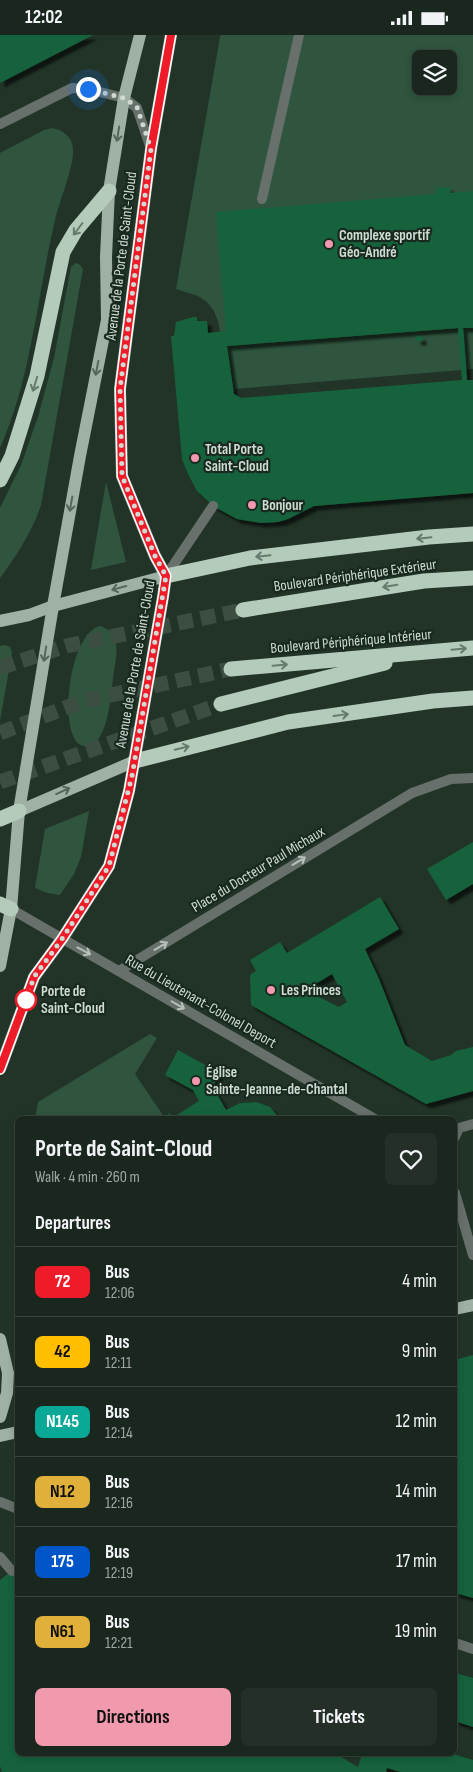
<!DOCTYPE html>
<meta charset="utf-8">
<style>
:root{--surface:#1a271e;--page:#232f27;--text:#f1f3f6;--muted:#9fa5a4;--line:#38443c;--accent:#f29aad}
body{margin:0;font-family:"Sofia Sans Condensed",sans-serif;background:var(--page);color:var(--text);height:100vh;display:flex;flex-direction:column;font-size:19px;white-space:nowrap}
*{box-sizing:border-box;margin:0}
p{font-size:16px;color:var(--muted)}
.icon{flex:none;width:28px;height:28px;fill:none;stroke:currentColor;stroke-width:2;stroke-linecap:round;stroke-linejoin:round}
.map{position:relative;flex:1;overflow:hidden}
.panel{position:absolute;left:15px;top:1081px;width:442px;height:640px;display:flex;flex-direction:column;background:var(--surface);border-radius:8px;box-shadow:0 2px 8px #0003,0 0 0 1px var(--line)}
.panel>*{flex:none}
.badge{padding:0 10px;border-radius:8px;font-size:18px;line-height:32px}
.fabs{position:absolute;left:412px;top:15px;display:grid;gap:10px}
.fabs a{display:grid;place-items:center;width:45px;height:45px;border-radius:8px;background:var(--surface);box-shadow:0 2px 8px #0003,0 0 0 1px var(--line);font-size:25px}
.you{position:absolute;width:25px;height:25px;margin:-12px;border:4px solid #fff;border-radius:50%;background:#1a73e8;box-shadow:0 0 0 8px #1a73e833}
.map>.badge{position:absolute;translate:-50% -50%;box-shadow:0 0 0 2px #fff}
h2{padding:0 20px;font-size:19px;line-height:45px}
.round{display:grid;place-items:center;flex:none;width:52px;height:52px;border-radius:8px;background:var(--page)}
.overview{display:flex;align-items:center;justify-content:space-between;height:85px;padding:0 20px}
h1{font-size:24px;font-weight:700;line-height:38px}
.primary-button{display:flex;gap:10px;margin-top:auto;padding:10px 20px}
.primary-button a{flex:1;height:58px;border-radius:8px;background:var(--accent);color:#111;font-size:20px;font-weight:700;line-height:58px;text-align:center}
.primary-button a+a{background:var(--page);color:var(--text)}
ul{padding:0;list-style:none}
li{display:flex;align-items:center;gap:15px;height:70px;padding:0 20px;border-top:1px solid var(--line)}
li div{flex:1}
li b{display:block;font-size:19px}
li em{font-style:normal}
li .badge{min-width:55px;font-weight:700;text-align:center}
.status{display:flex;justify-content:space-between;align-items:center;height:35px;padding:0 25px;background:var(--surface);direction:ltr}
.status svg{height:14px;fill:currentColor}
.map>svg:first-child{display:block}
.green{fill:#2f553e;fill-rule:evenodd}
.building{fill:#17623c;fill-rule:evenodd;filter:url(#shadow)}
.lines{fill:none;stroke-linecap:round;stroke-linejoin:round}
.highway-tunnel{stroke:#3c4d42;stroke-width:15;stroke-dasharray:15 8;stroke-linecap:butt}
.lane{stroke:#67706a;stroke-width:10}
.street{stroke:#67706a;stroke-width:10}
.primary{stroke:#9eb1a4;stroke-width:12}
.highway{stroke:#b4cabb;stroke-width:15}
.oneway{stroke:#54675b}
.oneway2{stroke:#667a6d}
.oneway3{stroke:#b4c0b8}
.line-casing{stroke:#fff;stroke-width:11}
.line{stroke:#ee1b29;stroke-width:8}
.walk{stroke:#cedad2;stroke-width:5;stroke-dasharray:0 9}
.poi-dot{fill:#f29aad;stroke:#182a1f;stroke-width:2}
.stop-dot{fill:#fff;stroke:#ee1b29;stroke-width:2.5}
.labels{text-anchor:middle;stroke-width:4.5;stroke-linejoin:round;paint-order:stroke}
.poi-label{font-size:15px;font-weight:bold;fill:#cedad2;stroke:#182a1f;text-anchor:start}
.street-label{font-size:15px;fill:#cedad2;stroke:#182a1f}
.stop-label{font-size:15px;font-weight:bold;fill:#cedad2;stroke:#182a1f;text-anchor:start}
</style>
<div class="status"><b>12:02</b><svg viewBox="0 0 49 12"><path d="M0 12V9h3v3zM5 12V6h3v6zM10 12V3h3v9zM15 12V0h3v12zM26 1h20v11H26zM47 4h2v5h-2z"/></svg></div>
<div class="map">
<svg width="473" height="1737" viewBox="0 0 473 1737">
<defs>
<filter id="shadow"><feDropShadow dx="4.5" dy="4.5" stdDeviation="1" flood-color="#0009"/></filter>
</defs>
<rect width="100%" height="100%" fill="#223428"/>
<g class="green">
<path d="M221,0H473V334L234,354L227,311L220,297L218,286L214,276L207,267L198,261L176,254L220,2ZM421,24H449V51H421Z"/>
<path d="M52,93C64,95 73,103 73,115C74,132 59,167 55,185C37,261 32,341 0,413V118L44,95Z"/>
<path d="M76,228L79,229L83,234L41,470C32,497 17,520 0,543V473L21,430L38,382L54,323L71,232Z"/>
<polygon points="106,447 126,527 91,535"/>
<path d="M99,591C107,593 113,597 115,605C119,617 114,632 113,643C111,659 108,714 84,711C58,708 66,603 99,591Z"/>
<polygon points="5,610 10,612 12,618 0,686 0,611"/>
<polygon points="89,776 81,822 74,839 60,860 47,858 35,853 45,794"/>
<polygon points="150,999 157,1003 135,1039 164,1082 161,1084 35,1084 38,1067"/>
</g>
<g class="building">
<polygon points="0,0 93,0 0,48"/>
<path d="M450,152V158L473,156V293H463L467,345H473V458L314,471L288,484L278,487L261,488L237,484L213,471L197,456L188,439L182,424L171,301H174L176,287L193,282H197V286H207L208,298L226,296L216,177L436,159V153ZM458,293L462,345L241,363L234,359L227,311Z"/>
<polygon points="422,301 422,306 417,306 416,302"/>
<polygon points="473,807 473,849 446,865 427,834"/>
<path d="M380,862L399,894L365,914L379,944L405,1010L432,1026L451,1020L456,1016L473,1012V1056L426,1069L251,970L250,940L256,936L250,925L280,907L287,918ZM332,939L347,967L339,972L313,959L307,954Z"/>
<polygon points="178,1015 220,1038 213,1052 226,1075 240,1068 256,1067 270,1072 280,1084 161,1084 170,1078 172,1083 199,1066 193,1055 165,1040"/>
<polygon points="473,1320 473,1563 455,1558 455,1325"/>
<polygon points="18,1531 18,1719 336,1719 358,1732 362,1719 453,1719 473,1725 473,1737 401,1737 387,1733 386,1737 2,1737 0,1731 0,1545"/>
<polygon points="455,1638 473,1643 473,1692 455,1686"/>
</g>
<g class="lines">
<g class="highway-tunnel">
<polyline points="0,633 66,611 243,575"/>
<polyline points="0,698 83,666 231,634"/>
<polyline points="0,747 221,669"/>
</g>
<g class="lane">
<polyline points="262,164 299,0"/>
<polyline points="166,541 213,471"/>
<polyline points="0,1522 12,1536"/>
</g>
<g class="street">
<polyline points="0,89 72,53 88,54 124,63 137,73 151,114"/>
<polyline points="11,874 375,1084"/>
<polyline points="119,936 412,758 451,744 473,743"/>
<polyline points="455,1102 459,1093 473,1089"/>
<polyline points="455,1158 473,1220"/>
<polyline points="0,1467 18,1474"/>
<polyline points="455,1608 473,1614"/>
</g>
<g class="primary">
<polyline points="0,586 29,580 53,571 166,541"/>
<polyline points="19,776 135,726"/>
<polyline points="0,931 11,874 19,776 53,571 80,421 107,285 106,222 109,156 124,63 140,0"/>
<polyline points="0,1034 34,942 62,904 109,831 129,756 163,562 166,541 155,521 122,441 120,354 151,114 171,0"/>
<polyline points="455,1274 473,1270"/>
<polyline points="0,1304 8,1338 7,1358 0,1382"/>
<polyline points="0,1401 18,1397"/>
</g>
<g class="highway">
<polyline points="0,445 12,421 37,341 63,217 76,195 109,156"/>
<polyline points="166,541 250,523 429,502 473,499"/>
<polyline points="243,575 424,546 473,543"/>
<polyline points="231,634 473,613"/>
<polyline points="221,669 385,628"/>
<polyline points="135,726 288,687 433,666 473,663"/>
<polyline points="0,784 19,776"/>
<polyline points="0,869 11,874"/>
</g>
</g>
<defs><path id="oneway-shaft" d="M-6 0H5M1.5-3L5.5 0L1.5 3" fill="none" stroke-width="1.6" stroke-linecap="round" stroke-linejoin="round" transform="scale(1.25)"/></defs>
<g class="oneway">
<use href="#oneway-shaft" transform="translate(118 99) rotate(99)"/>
<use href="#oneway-shaft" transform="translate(97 333) rotate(101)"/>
<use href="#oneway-shaft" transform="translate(71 469) rotate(100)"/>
<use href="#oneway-shaft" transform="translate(119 553) rotate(165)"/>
<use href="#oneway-shaft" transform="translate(45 619) rotate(99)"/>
<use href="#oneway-shaft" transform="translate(63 756) rotate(-24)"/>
</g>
<g class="oneway2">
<use href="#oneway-shaft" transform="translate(78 194) rotate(127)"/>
<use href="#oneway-shaft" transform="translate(35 349) rotate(107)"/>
<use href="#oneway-shaft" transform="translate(424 503) rotate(174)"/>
<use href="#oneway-shaft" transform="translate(263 521) rotate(174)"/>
<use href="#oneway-shaft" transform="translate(390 551) rotate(171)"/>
<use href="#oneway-shaft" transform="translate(459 614) rotate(-5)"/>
<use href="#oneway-shaft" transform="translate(280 630) rotate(-5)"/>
<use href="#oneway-shaft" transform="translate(341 680) rotate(-8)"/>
<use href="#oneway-shaft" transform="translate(182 713) rotate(-14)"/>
</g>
<g class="oneway3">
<use href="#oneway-shaft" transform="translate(299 826) rotate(-31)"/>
<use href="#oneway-shaft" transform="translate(161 911) rotate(-31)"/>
<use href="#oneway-shaft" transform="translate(84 916) rotate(28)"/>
<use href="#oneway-shaft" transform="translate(178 970) rotate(30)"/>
</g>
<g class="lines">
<defs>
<polyline id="line" points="0,1034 34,942 62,904 109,831 129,756 163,562 166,541 155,521 122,441 120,354 151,114 171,0"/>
</defs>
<use href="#line" class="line-casing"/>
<use href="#line" class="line"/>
<polyline class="walk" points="26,965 34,942 62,904 109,831 132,741 166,541 155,521 122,441 120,354 151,114 137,72 124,63 88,54"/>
</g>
<g class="poi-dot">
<circle cx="329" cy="209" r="5"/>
<circle cx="195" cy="423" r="5"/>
<circle cx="252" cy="470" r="5"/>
<circle cx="271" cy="955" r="5"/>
<circle cx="196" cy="1046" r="5"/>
</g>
<circle class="stop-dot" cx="26" cy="965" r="10"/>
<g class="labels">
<g class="poi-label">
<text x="339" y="205">Complexe sportif<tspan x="339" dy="17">Géo-André</tspan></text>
<text x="205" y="419">Total Porte<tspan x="205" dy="17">Saint-Cloud</tspan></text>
<text x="262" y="475">Bonjour</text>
<text x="281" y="960">Les Princes</text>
<text x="206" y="1042">Église<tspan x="206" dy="17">Sainte-Jeanne-de-Chantal</tspan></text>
</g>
<g class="street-label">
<text transform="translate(121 221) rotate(-83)" y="5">Avenue de la Porte de Saint-Cloud</text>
<text transform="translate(355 540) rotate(-8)" y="5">Boulevard Périphérique Extérieur</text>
<text transform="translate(351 606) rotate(-5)" y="5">Boulevard Périphérique Intérieur</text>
<text transform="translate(135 629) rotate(-80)" y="5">Avenue de la Porte de Saint-Cloud</text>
<text transform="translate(258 834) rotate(-31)" y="5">Place du Docteur Paul Michaux</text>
<text transform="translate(201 966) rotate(30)" y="5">Rue du Lieutenant-Colonel Deport</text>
</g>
<g class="stop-label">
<text x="41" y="961">Porte de<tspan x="41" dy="17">Saint-Cloud</tspan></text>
</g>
</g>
</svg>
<div class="fabs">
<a><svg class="icon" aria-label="layers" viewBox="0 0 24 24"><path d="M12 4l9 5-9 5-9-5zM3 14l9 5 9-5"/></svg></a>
</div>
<div class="you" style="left:88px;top:54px"></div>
<section class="panel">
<div class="overview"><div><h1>Porte de Saint-Cloud</h1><p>Walk · 4 min · 260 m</p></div><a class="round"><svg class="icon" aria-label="heart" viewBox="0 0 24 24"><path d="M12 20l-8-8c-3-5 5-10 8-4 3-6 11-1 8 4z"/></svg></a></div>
<h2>Departures</h2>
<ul>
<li><span class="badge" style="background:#ee1b29;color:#fff">72</span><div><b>Bus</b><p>12:06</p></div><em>4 min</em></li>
<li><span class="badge" style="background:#ffbe00;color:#111">42</span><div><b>Bus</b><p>12:11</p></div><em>9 min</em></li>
<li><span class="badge" style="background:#0aa896;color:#fff">N145</span><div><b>Bus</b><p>12:14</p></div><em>12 min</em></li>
<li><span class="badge" style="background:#e0b03a;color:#111">N12</span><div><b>Bus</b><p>12:16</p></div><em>14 min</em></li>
<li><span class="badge" style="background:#0055c8;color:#fff">175</span><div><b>Bus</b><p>12:19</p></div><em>17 min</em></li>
<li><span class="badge" style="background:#e0b03a;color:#111">N61</span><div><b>Bus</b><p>12:21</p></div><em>19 min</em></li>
</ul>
<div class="primary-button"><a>Directions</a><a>Tickets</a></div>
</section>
</div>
